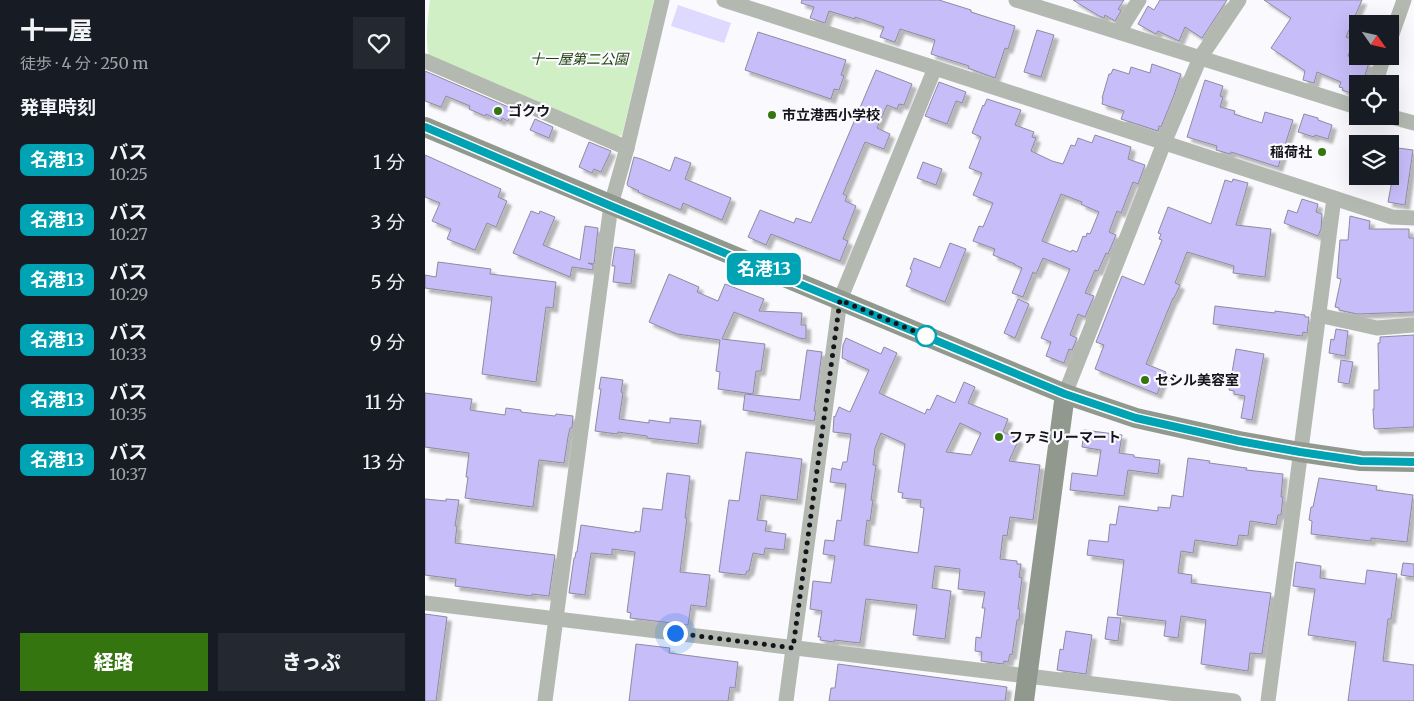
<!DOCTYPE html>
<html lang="ja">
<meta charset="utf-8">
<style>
:root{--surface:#171b24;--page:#242831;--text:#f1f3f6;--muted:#9ea1a6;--accent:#35750f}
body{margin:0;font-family:Merriweather,"Noto Sans JP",serif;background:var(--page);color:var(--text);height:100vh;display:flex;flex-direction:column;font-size:19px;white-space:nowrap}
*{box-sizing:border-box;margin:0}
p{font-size:16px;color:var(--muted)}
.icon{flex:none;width:28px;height:28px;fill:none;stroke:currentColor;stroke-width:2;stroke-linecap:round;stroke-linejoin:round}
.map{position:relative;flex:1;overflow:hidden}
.details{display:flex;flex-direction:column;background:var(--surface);width:425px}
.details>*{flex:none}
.badge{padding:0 10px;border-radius:8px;font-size:18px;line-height:32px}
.needle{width:32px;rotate:124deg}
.fabs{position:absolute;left:924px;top:15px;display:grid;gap:10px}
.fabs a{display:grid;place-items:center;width:50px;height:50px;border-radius:0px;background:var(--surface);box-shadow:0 5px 20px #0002;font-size:25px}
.you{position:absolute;width:25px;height:25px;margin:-12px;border:4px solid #fff;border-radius:50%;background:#1a73e8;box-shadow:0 0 0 8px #1a73e833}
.map>.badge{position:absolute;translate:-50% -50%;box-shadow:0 0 0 2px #fff}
h2{padding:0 20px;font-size:19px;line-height:45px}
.round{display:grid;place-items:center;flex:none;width:52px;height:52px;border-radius:0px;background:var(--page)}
.headline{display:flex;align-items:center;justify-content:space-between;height:85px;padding:0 20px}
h1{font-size:24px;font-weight:800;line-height:38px}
.button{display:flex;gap:10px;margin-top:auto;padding:10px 20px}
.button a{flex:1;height:58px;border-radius:0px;background:var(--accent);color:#fff;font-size:20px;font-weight:800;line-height:58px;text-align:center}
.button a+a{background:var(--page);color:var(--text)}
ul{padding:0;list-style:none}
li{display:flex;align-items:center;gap:15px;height:60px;padding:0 20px}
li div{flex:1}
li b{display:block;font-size:19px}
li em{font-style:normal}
li .badge{min-width:55px;font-weight:700;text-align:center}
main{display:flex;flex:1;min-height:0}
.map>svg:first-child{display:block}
.green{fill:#d0efc4}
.water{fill:#ded9fe}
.building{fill:#c7bdf9;stroke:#8d8b9e;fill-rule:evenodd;filter:url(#shadow)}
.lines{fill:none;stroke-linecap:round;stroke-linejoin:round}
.street{stroke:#b3b9b1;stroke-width:15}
.secondary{stroke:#91998e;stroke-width:20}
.line-casing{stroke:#fff;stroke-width:11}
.line{stroke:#00a3b4;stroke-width:8}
.walk{stroke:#15141b;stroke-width:5;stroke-dasharray:0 9}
.poi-dot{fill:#35750f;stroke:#faf9fd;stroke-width:2}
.stop-dot{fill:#fff;stroke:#00a3b4;stroke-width:2.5}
.labels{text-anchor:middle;stroke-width:4.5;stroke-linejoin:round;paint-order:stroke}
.park-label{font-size:14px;font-style:italic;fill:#20440e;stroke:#faf9fd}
.poi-label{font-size:14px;font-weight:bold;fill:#15141b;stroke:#faf9fd;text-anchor:start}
</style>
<main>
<section class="details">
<div class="headline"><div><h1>十一屋</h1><p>徒歩 · 4 分 · 250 m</p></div><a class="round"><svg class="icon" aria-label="heart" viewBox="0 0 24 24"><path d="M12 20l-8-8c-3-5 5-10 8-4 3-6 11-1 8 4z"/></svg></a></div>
<h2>発車時刻</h2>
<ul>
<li><span class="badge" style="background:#00a3b4;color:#fff">名港13</span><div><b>バス</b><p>10:25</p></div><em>1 分</em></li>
<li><span class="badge" style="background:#00a3b4;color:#fff">名港13</span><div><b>バス</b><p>10:27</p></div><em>3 分</em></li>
<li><span class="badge" style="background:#00a3b4;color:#fff">名港13</span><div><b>バス</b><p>10:29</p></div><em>5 分</em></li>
<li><span class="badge" style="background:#00a3b4;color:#fff">名港13</span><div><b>バス</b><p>10:33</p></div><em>9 分</em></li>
<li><span class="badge" style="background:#00a3b4;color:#fff">名港13</span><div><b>バス</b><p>10:35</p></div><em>11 分</em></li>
<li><span class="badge" style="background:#00a3b4;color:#fff">名港13</span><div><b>バス</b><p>10:37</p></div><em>13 分</em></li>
</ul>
<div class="button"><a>経路</a><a>きっぷ</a></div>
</section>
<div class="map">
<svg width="989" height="701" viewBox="0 0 989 701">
<defs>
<filter id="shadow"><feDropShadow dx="4.5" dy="4.5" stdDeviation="1" flood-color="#0004"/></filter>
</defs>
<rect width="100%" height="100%" fill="#faf9fd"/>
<path class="green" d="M5,0H229L197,135L189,138L4,57C0,41 3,18 5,0Z"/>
<polygon class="water" points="253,5 306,23 299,43 246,26"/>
<g class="building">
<polygon points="377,0 514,0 546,10 546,12 590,26 583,49 580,48 570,78 543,68 544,66 506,54 510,40 475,29 470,42 455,37 459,27 430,17 430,19 404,11 400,23 385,18 389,7 376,3"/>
<polygon points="648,0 699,0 693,9 696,11 690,21 680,15 679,18 674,16"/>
<polygon points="735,0 802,0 777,38 760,27 754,41 733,31 731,34 729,33 713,24 723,6 729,10"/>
<polygon points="839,0 937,0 921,37 929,40 923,56 944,63 937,84 932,84 932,95 917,90 918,88 914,87 916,82 892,72 889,83 878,80 880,71 846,48 866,18"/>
<polygon points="612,30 629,35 616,77 599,72"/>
<polygon points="333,32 421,60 416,75 419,76 414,90 409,89 406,99 320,70"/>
<polygon points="727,64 756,74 749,95 736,127 734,126 733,131 696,119 699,111 677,104 678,98 677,98 684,74 686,74 688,69 704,74 706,67 725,73"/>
<polygon points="451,70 487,84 479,105 474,104 472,109 462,105 452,128 465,134 459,149 440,142 418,194 422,196 420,201 431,206 418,239 423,241 415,261 346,234 341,245 323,237 335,210 369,223 371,218 386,223"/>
<polygon points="0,71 88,109 83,121 77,118 76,121 61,114 60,116 44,109 45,106 21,96 16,107 0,101"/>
<polygon points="780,80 798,86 795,96 798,97 795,107 810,111 809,114 837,123 840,112 868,120 853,167 806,152 805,154 791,150 792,146 762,137"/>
<polygon points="514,82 541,92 537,103 531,101 522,124 500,116"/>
<path d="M562,99L596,110L590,125L609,132L607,137L611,138L606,151L627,161L638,164L646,145L650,146L653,138L667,143L670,135L706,147L703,159L720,165L713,184L708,182L696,213L692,211L684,232L691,235L683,254L681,253L673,271L670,270L660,293L669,296L660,317L653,314L645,335L652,338L647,350L644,349L639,363L621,356L626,342L616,338L645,269L618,258L611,274L608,272L598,297L587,293L597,268L590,265V264L568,255L570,249L548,241L554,226L558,227L568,203L548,195L557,173L544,168L556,137L547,133L558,105L559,106ZM636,194L657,202L656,204L660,206L674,212L665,234L662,233L661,237L658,236L652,252L647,250L646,252L617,241Z"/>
<polygon points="879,114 893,118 893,120 907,125 903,139 890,135 889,137 873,132"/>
<polygon points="110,119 128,127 124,138 105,130"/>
<polygon points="164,142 186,151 176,172 169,169 167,173 154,167"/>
<polygon points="973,148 988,150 980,205 963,202"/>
<polygon points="0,155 76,189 73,197 82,201 71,227 62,223 50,250 22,239 26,229 7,221 15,203 0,197"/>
<polygon points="209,157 216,159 245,171 250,157 266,163 260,179 306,198 297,220 258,203 256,210 213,192 214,191 203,186 202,184"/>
<polygon points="498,162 517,169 511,185 492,178"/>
<polygon points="808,179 823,183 811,225 846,229 840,277 808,273 809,266 762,252 750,283 755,285 749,298 748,298 721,364 741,372 732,394 670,369 679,345 671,342 697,276 719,285 737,240 734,239 736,234 733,233 743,207 786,224 800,180 807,182"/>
<polygon points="877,199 893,204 891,212 897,214 896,229 893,236 859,223 863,210 872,213"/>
<polygon points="106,211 114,214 115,211 130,217 118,245 155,260 160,226 173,228 169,264 163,263 168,265 168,270 147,267 145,277 88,253"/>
<polygon points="925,216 945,221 944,229 984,229 984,238 989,238 989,312 932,314 914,310 914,308 910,307 916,279 912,278 915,240 923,240"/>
<polygon points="525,243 541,249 520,302 481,286 487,270 485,269 489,258 515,268"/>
<polygon points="190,247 210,250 206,284 188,282 190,266 187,266"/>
<polygon points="13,262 66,269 65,274 131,282 128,308 121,307 111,382 57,374 67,297 0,288 0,275 11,277"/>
<polygon points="244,274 274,287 272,292 293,301 300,284 339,299 334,311 377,313 376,325 381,325 381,339 374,338 309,312 297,339 340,344 336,371 331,371 328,394 293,389 295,372 291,371 295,340 252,334 224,322"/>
<polygon points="593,299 604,304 590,338 579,333"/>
<polygon points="790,306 850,313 850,311 880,315 880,317 884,317 882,333 878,332 877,336 788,324"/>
<polygon points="911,329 923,331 920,356 904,353 906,339 909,340"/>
<polygon points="989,335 989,427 950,429 949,428 948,409 949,409 949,390 954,390 953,343 955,343 955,337"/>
<path d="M421,338L456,354L459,347L472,353L454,393L500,414L502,409L505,410L512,395L530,403L539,382L550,387L543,403L583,419L578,432L594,439L584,461L615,465L608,520L585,517L582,536L578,535L575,559L592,561V564H596L594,577L597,578L593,609H595L594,620H592L587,655L585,654L583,662L579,661L578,664L556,661L557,652L550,651L551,637L556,638L560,608H557L560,592L533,589L535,569L510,566L507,588L526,591L520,639L488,635L492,605L441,599L435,643L409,640V642L395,640L396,637H393L397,611L385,609L388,581L406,583L410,556L398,554L400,540L409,541L412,520L416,521L421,484L405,482L407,468L416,470L418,462H422L426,434L408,432L409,416L410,417L414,407L425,412L444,370L417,358L418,345ZM535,423L556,433L546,455L521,452ZM456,433L480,444L473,492L478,493L477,498L496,500L495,507L499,508L493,553L439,545L442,520L445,521L448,500H446L451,465H448L450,448Z"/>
<polygon points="811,349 839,354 827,420 816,418 820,396 809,394 809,391 804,390"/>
<polygon points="382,350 397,352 389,411 391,411 389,421 318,410 320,394 375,400"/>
<polygon points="916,360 928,362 924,384 913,382"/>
<polygon points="176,377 198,380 196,392 198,393 194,419 224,423 224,420 245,423 245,418 276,421 273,444 222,438 222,436 193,432 192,434 170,431 176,389 174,389"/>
<polygon points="0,393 47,399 45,410 80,415 81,408 96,410 96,412 130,416 131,414 148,416 147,428 145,428 143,437 139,463 114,460 108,507 40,498 43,477 41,477 44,453 0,447"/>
<polygon points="659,430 697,435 694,453 709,455 709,457 735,460 733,474 703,470 699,496 645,490 647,473 672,476 676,450 657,447"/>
<polygon points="321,452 377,459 372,500 336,495 332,520 342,521 340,531 361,534 359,550 340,548 339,555 328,553 324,571 322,571 320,575 294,572 304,500 314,501"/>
<polygon points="763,458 785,461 784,463 822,468 821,470 858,474 856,497 858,497 856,515 853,515 851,525 825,521 823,536 814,535 812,546 770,540 768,553 756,551 753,573 767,575 766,583 846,593 837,654 825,653 823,671 776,664 781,620 756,616 753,638 739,636 741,621 692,615 699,560 662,555 664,540 683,542 685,524 691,525 694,506 733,511 733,507 745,508 747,495 758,497"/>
<polygon points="242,473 265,476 260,518 262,518 255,572 285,575 281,607 266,605 263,625 205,618 206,613 202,612 210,552 187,549 187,555 166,553 160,595 144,593 149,558 150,558 151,552 152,552 156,525 210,533 210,531 215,532 218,508 237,510"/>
<polygon points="894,478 952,486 951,490 988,495 982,542 946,538 946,541 886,534 887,521 884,520 886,507 888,507"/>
<polygon points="0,499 21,501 21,499 34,500 30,526 32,526 30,543 130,555 124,596 107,594 107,596 30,586 31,579 0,575"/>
<polygon points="871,562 896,566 895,578 940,584 942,570 972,574 966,619 963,619 958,661 989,665 989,701 923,701 931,642 883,635 890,589 868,586"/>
<polygon points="978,563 989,564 989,577 976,575"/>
<polygon points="0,614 22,617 11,701 0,701"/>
<polygon points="683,617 696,618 693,641 680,639"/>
<polygon points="641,631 667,635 661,674 632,670 635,649 638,650"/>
<polygon points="211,644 245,648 244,653 313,662 310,688 305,687 303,701 204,701"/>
<polygon points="413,664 582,687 580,701 404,701 406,688 410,688"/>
</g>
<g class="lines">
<g class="street">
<polyline points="299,0 510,68 967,217 989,218"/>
<polyline points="591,0 932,107"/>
<polyline points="694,32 714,0"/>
<polyline points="965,40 979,0"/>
<polyline points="0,61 202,148"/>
<polyline points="950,84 959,56"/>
<polyline points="963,116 989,123"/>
<polyline points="893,315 952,328 989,325"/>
<polyline points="640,394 739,143 775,58 814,0"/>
<polyline points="0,603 809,701"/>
<polyline points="120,701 186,205 202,148 237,0"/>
<polyline points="361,701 415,300 510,68"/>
<polyline points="843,701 909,198"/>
</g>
<g class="secondary">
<polyline points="0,127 640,394 711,418 814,441 875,452 936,461 989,462"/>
<polyline points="599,701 640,394"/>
</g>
</g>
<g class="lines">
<defs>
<polyline id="line" points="0,127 186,206 640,394 711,418 814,441 875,452 936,461 989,462"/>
</defs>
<use href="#line" class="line-casing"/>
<use href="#line" class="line"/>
<polyline class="walk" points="250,633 368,648 415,300 501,336"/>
</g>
<g class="poi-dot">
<circle cx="73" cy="111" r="5"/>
<circle cx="347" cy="115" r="5"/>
<circle cx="897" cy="152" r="5"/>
<circle cx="720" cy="380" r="5"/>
<circle cx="574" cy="437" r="5"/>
</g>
<circle class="stop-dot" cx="501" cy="336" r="10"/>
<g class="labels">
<g class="park-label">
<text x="154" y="64">十一屋第二公園</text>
</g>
<g class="poi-label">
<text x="83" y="116">ゴクウ</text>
<text x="357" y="120">市立港西小学校</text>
<text x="887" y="157" text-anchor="end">稲荷社</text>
<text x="730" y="385">セシル美容室</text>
<text x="584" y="442">ファミリーマート</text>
</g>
</g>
</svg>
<div class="fabs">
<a><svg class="needle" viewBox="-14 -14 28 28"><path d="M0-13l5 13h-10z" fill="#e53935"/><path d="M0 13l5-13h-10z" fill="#9ea1a6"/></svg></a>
<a><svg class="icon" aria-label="locate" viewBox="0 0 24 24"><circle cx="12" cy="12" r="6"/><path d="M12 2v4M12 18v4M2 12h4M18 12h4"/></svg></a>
<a><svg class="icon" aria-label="layers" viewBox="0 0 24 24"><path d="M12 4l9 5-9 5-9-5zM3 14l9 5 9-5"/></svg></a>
</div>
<div class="you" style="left:250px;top:633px"></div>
<b class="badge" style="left:339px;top:269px;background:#00a3b4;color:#fff">名港13</b>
</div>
</main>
